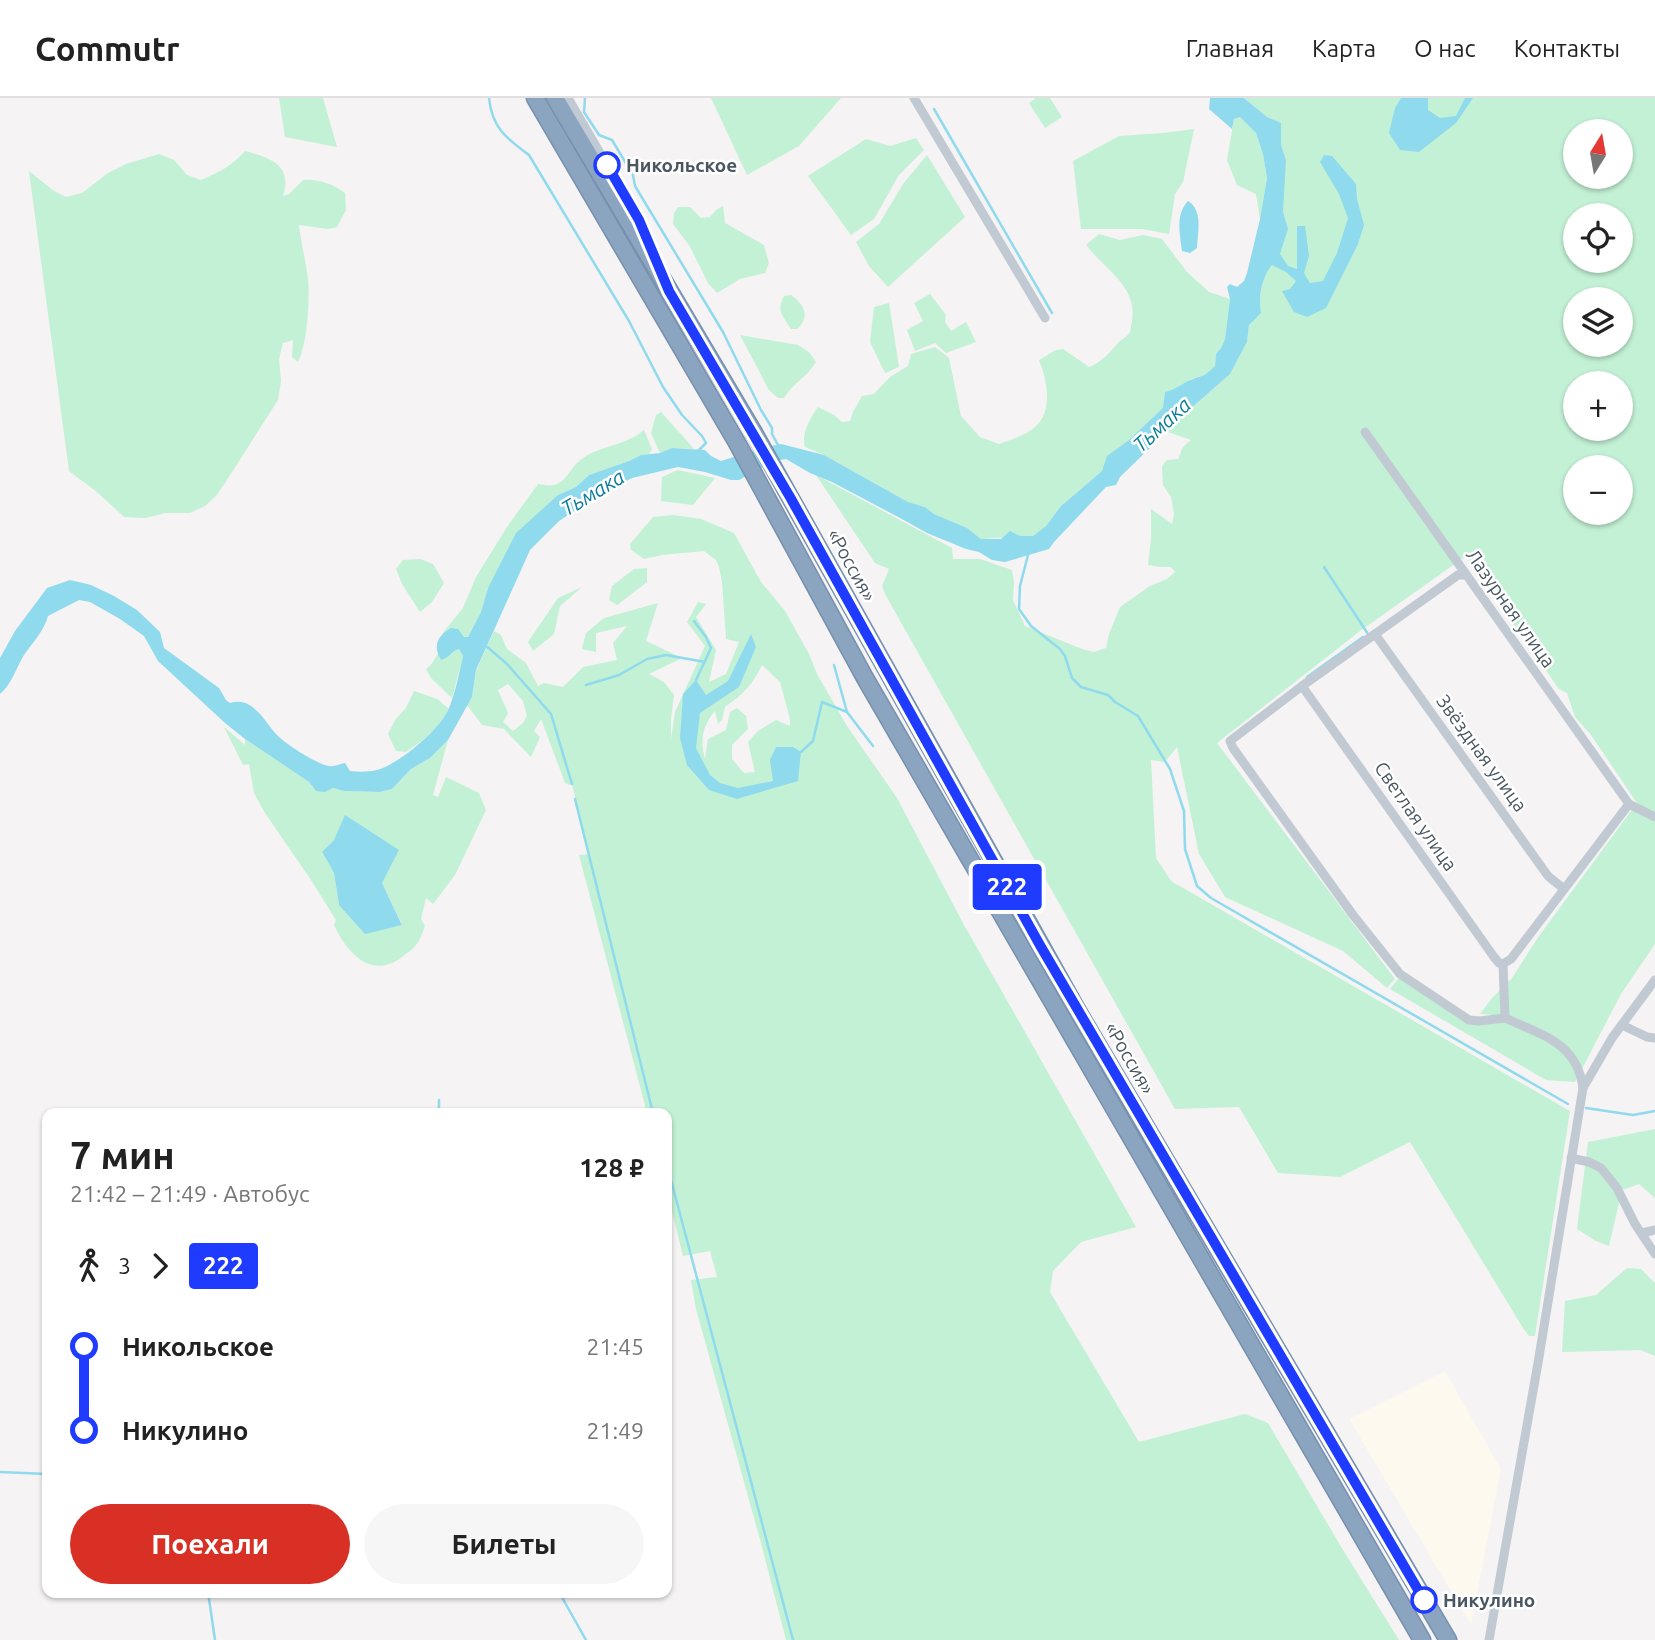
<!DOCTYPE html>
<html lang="ru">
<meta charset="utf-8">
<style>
:root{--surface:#fff;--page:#f6f6f6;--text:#222;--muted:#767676;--line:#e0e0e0;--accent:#d93025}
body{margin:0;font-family:Ubuntu,sans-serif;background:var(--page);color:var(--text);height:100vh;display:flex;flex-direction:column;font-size:26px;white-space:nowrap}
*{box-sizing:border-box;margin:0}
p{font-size:23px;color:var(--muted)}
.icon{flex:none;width:38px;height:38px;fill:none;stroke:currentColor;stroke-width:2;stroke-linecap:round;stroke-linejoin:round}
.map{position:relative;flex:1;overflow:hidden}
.panel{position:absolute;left:42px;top:1010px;width:630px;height:490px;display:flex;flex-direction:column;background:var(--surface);border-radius:14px;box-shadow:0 2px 5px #0004}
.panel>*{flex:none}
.badge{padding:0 14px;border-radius:5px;font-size:24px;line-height:46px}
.needle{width:46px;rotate:11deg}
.buttons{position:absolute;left:1563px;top:21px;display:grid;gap:14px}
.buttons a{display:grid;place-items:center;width:70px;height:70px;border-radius:50%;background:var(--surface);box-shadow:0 2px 5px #0004;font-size:35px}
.map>.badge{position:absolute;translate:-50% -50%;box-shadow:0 0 0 4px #fff}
.legs{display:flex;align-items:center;gap:10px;height:77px;padding:0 28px;font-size:23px}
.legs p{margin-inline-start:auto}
.overview{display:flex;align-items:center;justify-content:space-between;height:119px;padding:0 28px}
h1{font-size:38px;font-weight:700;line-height:52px}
.primary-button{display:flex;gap:14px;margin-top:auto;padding:14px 28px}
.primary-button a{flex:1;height:80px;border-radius:42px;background:var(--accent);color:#fff;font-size:28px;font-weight:700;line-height:80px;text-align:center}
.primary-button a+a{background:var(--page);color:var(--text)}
ul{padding:0 28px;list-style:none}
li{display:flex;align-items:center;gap:24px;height:84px;font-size:26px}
li i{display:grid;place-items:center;width:10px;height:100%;margin:0 9px;background:currentColor}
li i::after{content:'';width:18px;height:18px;margin:-9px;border:5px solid;border-radius:50%;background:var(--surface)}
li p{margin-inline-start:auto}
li:first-child i{background:linear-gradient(#0000 50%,currentColor 0)}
li:last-child i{background:linear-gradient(currentColor 50%,#0000 0)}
header{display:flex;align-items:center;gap:42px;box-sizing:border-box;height:98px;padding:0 35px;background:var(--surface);border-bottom:2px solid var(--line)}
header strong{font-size:33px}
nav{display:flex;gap:38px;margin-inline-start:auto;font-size:24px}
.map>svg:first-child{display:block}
.commercial{fill:#fdf9ef}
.green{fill:#c3f1d5;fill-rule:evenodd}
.water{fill:#90daee}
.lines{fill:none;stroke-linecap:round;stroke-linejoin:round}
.stream{stroke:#90daee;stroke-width:2.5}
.highway-casing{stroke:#7690ad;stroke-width:19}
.street{stroke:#c1cad2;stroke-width:9}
.highway{stroke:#8ba5c1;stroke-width:16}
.line-1-casing{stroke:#fff;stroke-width:16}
.line-1{stroke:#1f3bff;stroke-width:10}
.stop-1-dot{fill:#fff;stroke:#1f3bff;stroke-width:3.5}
.labels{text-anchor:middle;stroke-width:5;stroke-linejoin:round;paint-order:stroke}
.stop-label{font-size:19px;font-weight:bold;fill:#4a5661;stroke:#fff;text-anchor:start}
.street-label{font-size:19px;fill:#4a5661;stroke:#fff}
.water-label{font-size:21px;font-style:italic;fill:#0c7c9b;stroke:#fff}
</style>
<header>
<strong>Commutr</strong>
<nav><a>Главная</a><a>Карта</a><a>О нас</a><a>Контакты</a></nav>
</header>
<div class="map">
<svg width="1655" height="1542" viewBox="0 0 1655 1542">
<rect width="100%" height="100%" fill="#f5f3f3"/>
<polygon class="commercial" points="1445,1273 1501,1371 1471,1527 1349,1321"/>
<g class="green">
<polygon points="279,0 323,0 337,49 285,39"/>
<polygon points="711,0 841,0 799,48 747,77"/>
<polygon points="1036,0 1050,0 1062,19 1045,30 1029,5"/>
<path d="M1244,0H1655V846L1621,896L1575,984L1546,982L1390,891L1399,880L1472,927L1498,925L1494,917L1480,916L1492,900L1512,880L1539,838L1637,705L1591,637L1575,619L1567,595L1559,591L1466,458L1360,533L1217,645L1395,881L1387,890L1343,853L1225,799L1199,756L1177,649L1165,664L1151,662L1156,760L1171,783L1570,1013L1535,1238H1529L1523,1230L1410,1044L1340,1079L1278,1075L1239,1009L1175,1011L885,496L882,488L889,471L875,465L816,377L952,450L953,461H980L1012,472L1014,485L1013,502L1025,528L1082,551L1094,554L1106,550L1109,536L1120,509L1150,488L1167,481L1175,474L1171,469H1160L1148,467L1151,442V411L1172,426L1174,416L1171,399L1163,387L1162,368L1167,362L1178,361L1183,349L1191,342L1165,333L1230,276L1247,244L1249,227L1259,205L1286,62L1281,48L1280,25L1267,19ZM1575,33H1620V79H1575ZM1575,117H1620V163H1575ZM1575,201H1620V247H1575ZM1575,285H1620V331H1575ZM1575,369H1620V415H1575Z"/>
<polygon points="1240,19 1256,35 1263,56 1267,80 1260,121 1256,96 1237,87 1227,62 1234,21"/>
<polygon points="1194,31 1183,84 1175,96 1169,136 1142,131 1081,131 1073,63 1119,38 1163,35"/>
<polygon points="916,40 924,52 899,77 874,121 851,137 808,78 866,41 890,48"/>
<path d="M245,53C270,60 293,67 283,98L289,96L303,82C320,81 332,86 345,95L346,112L337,129L328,131L299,127C301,145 306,163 308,182C310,202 307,247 298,264L292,259L293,242L283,245L279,261L281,283L278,302L225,385L216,398L205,408L190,415H165L145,420L124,419L97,394L69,373L29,73L54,93L66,99L82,95L108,75L126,66L159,56L174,62L187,77L201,82C218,75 233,67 245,53Z"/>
<polygon points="927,57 965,119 888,189 869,168 856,144 879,126 903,86"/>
<polygon points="723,108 725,125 764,147 769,165 765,175 740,181 717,195 708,185 689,147 673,126 674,115 678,109 690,109 701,120 710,119 716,112"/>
<path d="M1099,136L1120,142L1143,137L1162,141L1187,174L1209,194L1230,201L1225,241L1221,250L1216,256L1215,268C1204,279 1201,277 1188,283C1180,287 1174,292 1165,294L1164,310L1129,342L1108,358L1102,373L1061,408L1046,428L1033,438L981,441L967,430L934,416L925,409L908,404L824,357L805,349C801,336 810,320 818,309L834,317L842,324L850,323L853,314L862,298L874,296L890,279L908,268L911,256L935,249L949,260L961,318L980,339L999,346C1010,342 1024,338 1034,330C1054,314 1047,282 1039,262L1056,252L1063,251L1089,269C1102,264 1109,255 1118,245C1121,242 1128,238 1130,234C1131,230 1131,227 1132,223C1138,188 1104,171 1086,147Z"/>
<polygon points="930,196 946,217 945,224 951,233 966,224 976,244 946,255 935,245 915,253 907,232 923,223 914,205"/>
<path d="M791,197C804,206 811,219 797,231H791C783,217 776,214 784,198Z"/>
<polygon points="889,205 899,269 885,275 870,244 874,209"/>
<path d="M740,237L798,247L809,254L816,264C806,280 794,284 784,300H778L769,292Z"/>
<polygon points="661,314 694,351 672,350 660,355 651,335 656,317"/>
<path d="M644,332L652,351L649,356L641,357L629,363L589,377L576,389L558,397L488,490L481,514L468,539L442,536L463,510L476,479L507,429L538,386C568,393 565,372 583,360C598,350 614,348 630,341C635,339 640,335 644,332Z"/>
<polygon points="678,372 715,380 693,407 661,403 662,379"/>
<path d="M673,417L701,421L734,435L761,484L785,513L809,556L817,576L847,628L897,700L964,827L1136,1129L1081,1144L1053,1173L1050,1194L1139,1344L1245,1316L1268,1325L1343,1452L1399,1542H786L761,1445L696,1211L691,1182L717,1179L710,1153L683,1158L667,1093V1015H647L579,757L589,756L572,686L570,687L565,685L541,621L534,633L540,639L531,659L504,631L482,627L467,607L472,599L476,573L494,533L501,537L507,551L526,565L538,588L544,585L563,589L583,569L617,562L613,545L627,528L596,535V554L582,551L586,535L604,520L658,505L646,543L682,560L649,576L664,584L674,597L671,621V641L675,614L705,548L687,524L698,504L706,506L696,519L716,552L709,584L726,576L739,544L726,541L722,484L719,469L716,462L704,453L662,457L644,461L631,452L630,446L653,419ZM762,567L780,584L790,621V628L776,622L758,633L748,644L755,674L744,675L732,661V647L748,631L746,618L737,610L730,614L726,632L708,641L705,661C700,643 702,628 715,613L718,626L722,622L725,609C743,596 752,588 762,567ZM508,586L523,603L527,618L523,625L513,633L503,624L508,615L498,592Z"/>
<polygon points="420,461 433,466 444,485 432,504 420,514 402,486 396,471 403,462"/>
<polygon points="647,470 647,484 617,507 609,502 612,488 634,471"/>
<polygon points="582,489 560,508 554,536 533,553 528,544 558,500"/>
<path d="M459,551L463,558L452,600L431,580L426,571L430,568L438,556L441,562C449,560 452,553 459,551Z"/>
<path d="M414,593L437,601L449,611C439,630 424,642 406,654L396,653L388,636L395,622L406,610Z"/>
<path d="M224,629L245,647V641L309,684L316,693L333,690L344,693L380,694L392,691L411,671L430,660L448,642L433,697L438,699L446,679L479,695L486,712L455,777L433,806L426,800L421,821L425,828C422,835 420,843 415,848C412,852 406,856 402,859C371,882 347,855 334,827L336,822L311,782L265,715L254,695L249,666L243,667ZM334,742L382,785L402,826L339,807L334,775L322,755Z"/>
<polygon points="1655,1031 1655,1100 1639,1086 1622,1092 1609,1148 1596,1143 1577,1131 1588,1044"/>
<polygon points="1627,1170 1641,1171 1655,1185 1655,1258 1641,1252 1562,1254 1565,1203 1596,1197"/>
</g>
<g class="water">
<path d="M1210,0H1244L1267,19L1281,25V47L1286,62L1283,114L1288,131L1280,156L1288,168L1297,171V128H1305L1309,158L1304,175L1310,185L1323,183L1337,155L1348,120L1339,96L1320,64L1324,57L1332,58L1356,86L1357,101L1364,127L1358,146L1326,210L1307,219L1294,214L1282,193L1290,191L1296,183L1286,174L1272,167C1262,178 1258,200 1261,215L1249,227L1247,244L1230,276L1165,333L1154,346L1120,379L1116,387L1106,389L1054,444L1049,451L1005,464L992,462L979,454L966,451L927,435L900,420L832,384L810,375L786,361L774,363L739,382H731L705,374L678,369L632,380L591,402L559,423L530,452L476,572L472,599L448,642L430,660L411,671L392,691L380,694L344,693L333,690L325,694L316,693L309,684L245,641L225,625L158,563L144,538L120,521L90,504L79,502L48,518C44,533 33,544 24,557C16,570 12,586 0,596V560L15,533L47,490L70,482L91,487L114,498L137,512L160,534L164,550L219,590L226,602L230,605C253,598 264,623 277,637C284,645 318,667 329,668C334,669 340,666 345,665L350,673C360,674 368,674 377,672C399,666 441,631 449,610C456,593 459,575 463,558L459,551C451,553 450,560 441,562C432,547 438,538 451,530L458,531L464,539H468L481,514L488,490L516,435L558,397L576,389L589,377L629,363L641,357L660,355L672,350L705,352L711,358L721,363L766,349L781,346L824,357L908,404L925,409L934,416L967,430L981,441H1001L1010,433L1020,438H1033L1046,428L1061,408L1102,373L1107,358L1129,342L1163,310L1165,294C1174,292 1180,287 1188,283C1202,277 1203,280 1215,268L1216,256L1221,250L1225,241L1230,201L1227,189L1230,186L1237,189L1244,183L1247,175L1260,121L1267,80L1263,56L1256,35L1240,19L1234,21L1232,31L1209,11Z"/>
<polygon points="1401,0 1428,0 1428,12 1440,20 1456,18 1465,0 1473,0 1456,25 1419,54 1400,52 1389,35 1395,10"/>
<path d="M1188,103C1203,112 1198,134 1197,150L1190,155L1182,153C1180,135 1175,117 1188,103Z"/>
<polygon points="751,536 756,549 739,589 700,615 696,650 710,677 720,685 738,690 773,683 770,662 776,649 793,649 801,654 798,683 737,701 709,692 687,667 680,640 683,596 696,582 706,597 728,583"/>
<polygon points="345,717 399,752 382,785 402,827 365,836 339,807 334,775 322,754 334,742"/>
</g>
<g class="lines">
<g class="stream">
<path d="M489,0C492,30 506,40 529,57L629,223L663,289L682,317L702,338L706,345L698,353"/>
<polyline points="585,0 584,14 599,37 612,42 633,77 635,88 723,234 761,312 772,330 772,336 779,349"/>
<polyline points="934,11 1052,215"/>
<polyline points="1028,457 1020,488 1019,511 1031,528 1060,551 1065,558 1072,580 1081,589 1108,597 1115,604 1138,618 1170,671 1184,713 1185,751 1197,788 1211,800 1568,1006"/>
<polyline points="1324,469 1368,536"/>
<polyline points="694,523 706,539 711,550 696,582"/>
<polyline points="485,547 507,566 551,616 572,686"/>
<polyline points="834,567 847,614 873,648"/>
<polyline points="1307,579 1363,539"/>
<polyline points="586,587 619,577 647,561 666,557 705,564"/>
<polyline points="801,654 813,643 822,604 847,614"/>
<polyline points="575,701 653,1015"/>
<polyline points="439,1002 439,1015"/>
<polyline points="1586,1010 1633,1017 1655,1013"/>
<polyline points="667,1067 793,1542"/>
<polyline points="0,1374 47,1376"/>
<polyline points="208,1494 215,1542"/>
<polyline points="559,1494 586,1542"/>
</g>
<defs>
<g id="highway">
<polyline points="535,0 736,343 865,580 1422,1542"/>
<polyline points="555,0 753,333 1076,910 1448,1542"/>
</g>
</defs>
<use href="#highway" class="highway-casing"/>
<g class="street">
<polyline points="568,0 639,122 649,146"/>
<polyline points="914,0 1045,220"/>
<polyline points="1365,334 1629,706 1655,719"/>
<polyline points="1466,477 1458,477 1302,588 1230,643 1233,650 1353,817 1400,876 1469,922 1479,923 1505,920"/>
<polyline points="1375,536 1548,778 1564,791"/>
<polyline points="1302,588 1494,859 1499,865 1503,866"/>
<polyline points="1503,866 1511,861 1629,706"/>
<path d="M1503,866L1505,920C1541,937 1577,944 1583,990"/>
<polyline points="1622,927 1647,939 1655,940"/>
<polyline points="1571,1060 1589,1064 1601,1070 1617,1090 1635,1126 1655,1156"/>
<polyline points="1642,1135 1655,1132"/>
<polyline points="1489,1542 1538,1265 1583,990 1612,940 1655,882"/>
</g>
<use href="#highway" class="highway"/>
</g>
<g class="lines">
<defs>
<polyline id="line-1" points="607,67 639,122 669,193 790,399 1041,849 1424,1502"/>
</defs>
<use href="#line-1" class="line-1-casing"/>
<use href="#line-1" class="line-1"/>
</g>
<g class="stop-1-dot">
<circle cx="607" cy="67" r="12"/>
<circle cx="1424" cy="1502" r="12"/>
</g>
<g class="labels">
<g class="stop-label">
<text x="626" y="74">Никольское</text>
<text x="1443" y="1509">Никулино</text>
</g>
<g class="street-label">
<text transform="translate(852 467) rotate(61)" y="7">«Россия»</text>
<text transform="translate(1511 510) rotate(55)" y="7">Лазурная улица</text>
<text transform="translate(1482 655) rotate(54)" y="7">Звёздная улица</text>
<text transform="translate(1416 718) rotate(55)" y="7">Светлая улица</text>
<text transform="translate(1130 960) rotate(60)" y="7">«Россия»</text>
</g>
<g class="water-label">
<text transform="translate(1162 327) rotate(-42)" y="7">Тьмака</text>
<text transform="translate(593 395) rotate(-31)" y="7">Тьмака</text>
</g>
</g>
</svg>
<div class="buttons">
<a><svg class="needle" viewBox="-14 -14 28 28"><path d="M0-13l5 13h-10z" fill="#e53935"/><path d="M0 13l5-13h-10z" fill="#767676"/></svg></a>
<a><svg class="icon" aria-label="locate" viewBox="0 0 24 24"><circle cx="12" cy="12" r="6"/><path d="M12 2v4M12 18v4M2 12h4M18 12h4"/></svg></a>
<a><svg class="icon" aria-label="layers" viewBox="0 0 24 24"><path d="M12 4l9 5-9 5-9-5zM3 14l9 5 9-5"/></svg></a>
<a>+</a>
<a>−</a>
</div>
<b class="badge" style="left:1007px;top:789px;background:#1f3bff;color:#fff">222</b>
<section class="panel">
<div class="overview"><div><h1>7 мин</h1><p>21:42 – 21:49 · Автобус</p></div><b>128 ₽</b></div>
<div class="legs"><svg class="icon" aria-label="walk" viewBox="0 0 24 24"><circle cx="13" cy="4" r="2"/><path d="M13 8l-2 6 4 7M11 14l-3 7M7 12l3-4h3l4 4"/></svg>3<svg class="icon" aria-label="forward" viewBox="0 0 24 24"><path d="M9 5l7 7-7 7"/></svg><b class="badge" style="background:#1f3bff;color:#fff">222</b></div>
<ul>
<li><i style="color:#1f3bff"></i><b>Никольское</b><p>21:45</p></li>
<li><i style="color:#1f3bff"></i><b>Никулино</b><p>21:49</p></li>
</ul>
<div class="primary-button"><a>Поехали</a><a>Билеты</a></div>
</section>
</div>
